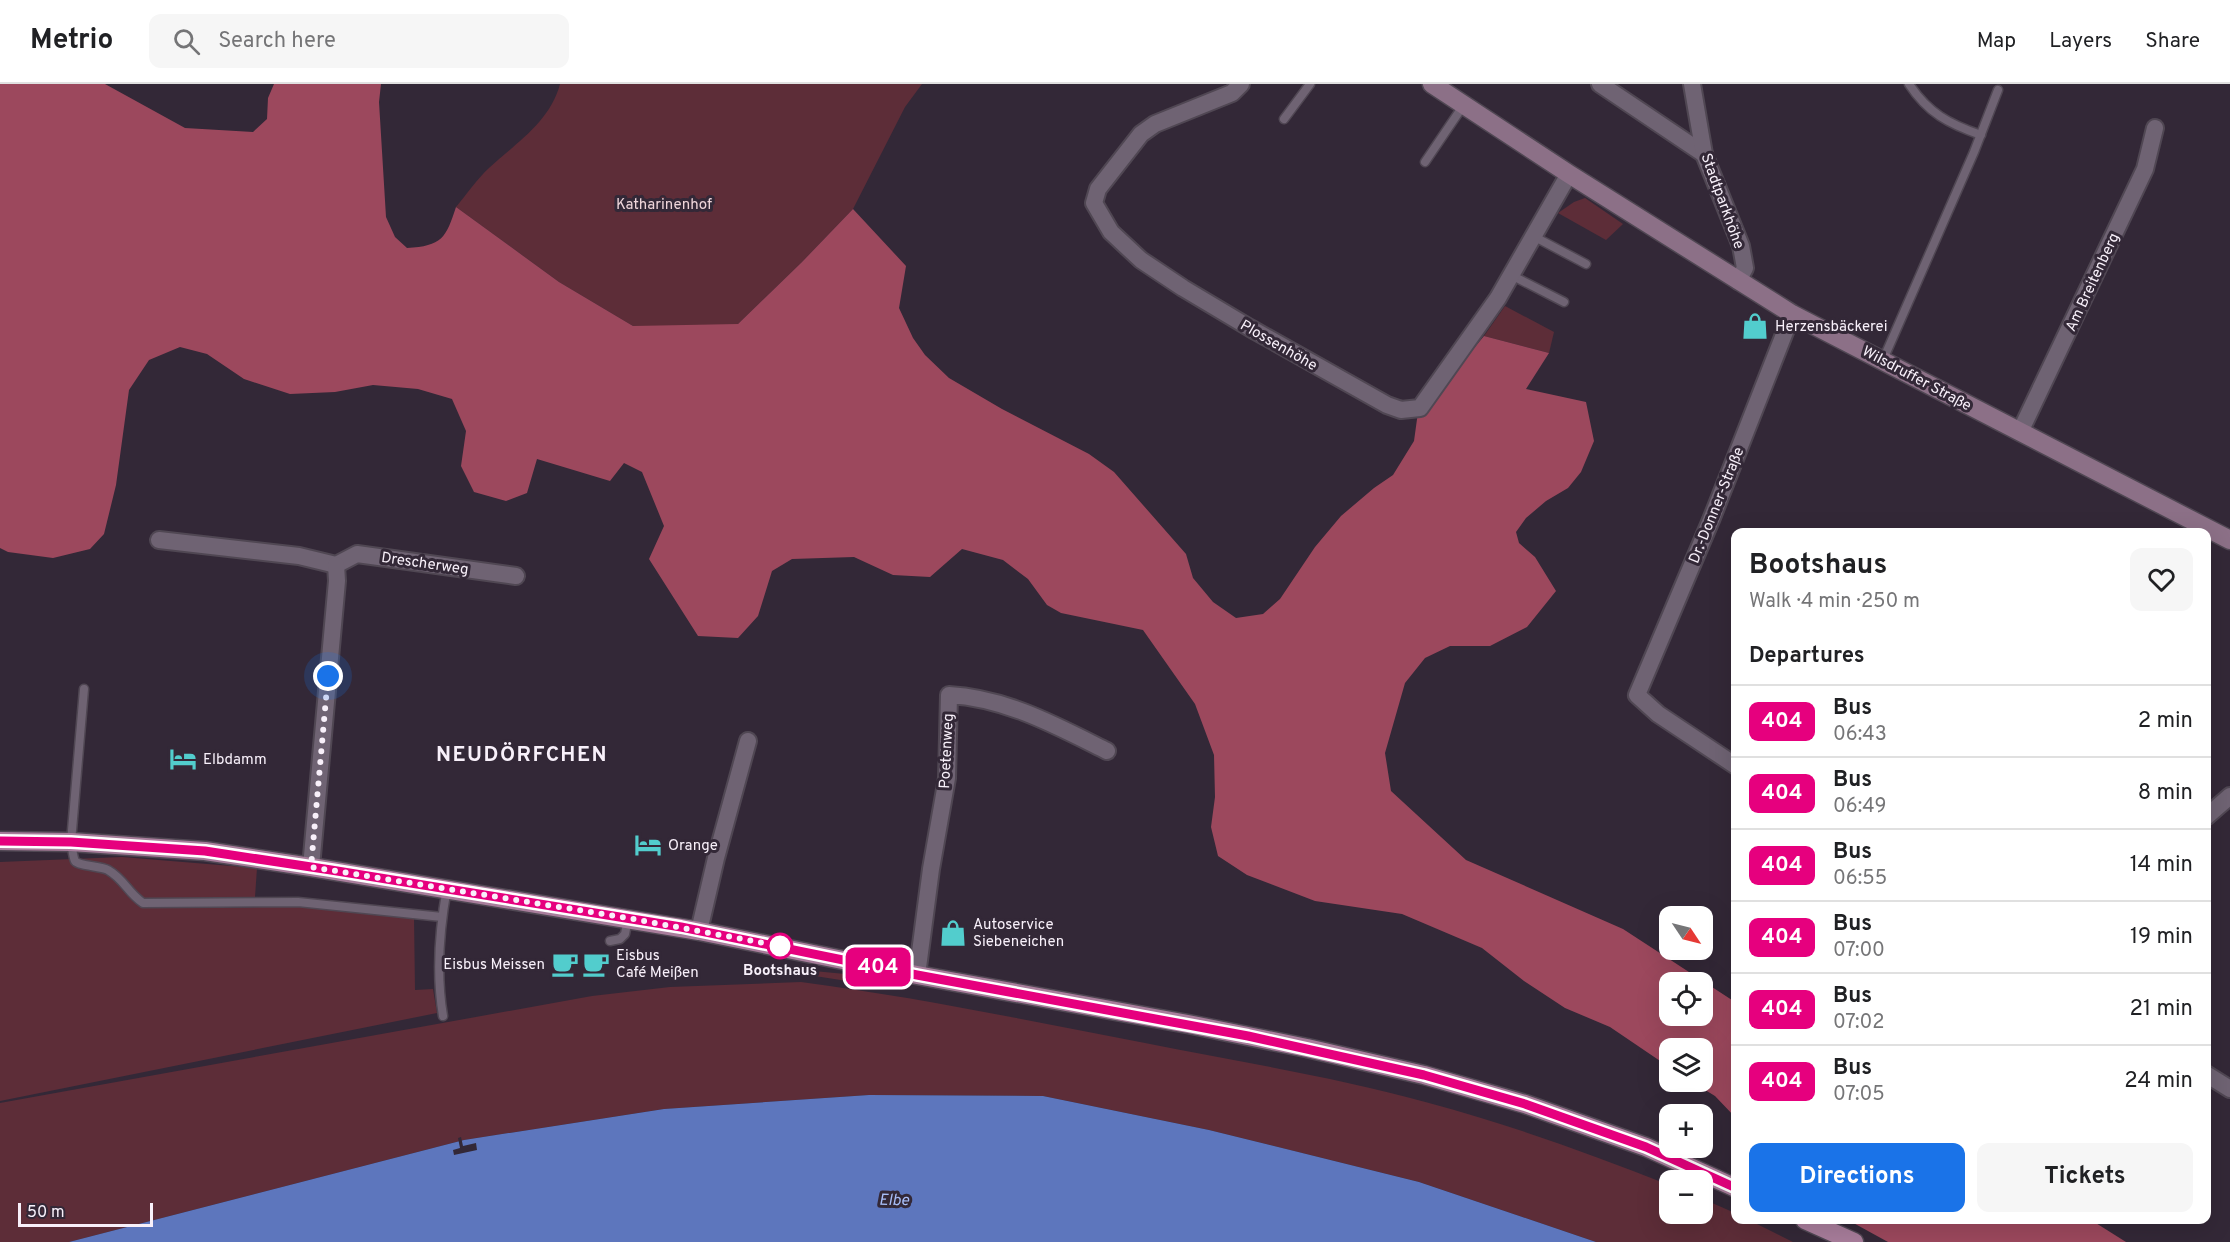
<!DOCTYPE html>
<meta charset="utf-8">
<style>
:root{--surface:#fff;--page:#f6f6f6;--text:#202124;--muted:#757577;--line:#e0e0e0;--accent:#1a73e8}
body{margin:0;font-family:Overpass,sans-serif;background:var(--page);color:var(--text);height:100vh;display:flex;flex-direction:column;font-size:22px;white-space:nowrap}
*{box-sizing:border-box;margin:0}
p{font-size:20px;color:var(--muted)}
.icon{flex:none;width:33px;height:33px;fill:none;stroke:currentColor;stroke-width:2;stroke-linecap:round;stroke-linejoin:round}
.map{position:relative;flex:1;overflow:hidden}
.side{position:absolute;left:1731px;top:444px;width:480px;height:696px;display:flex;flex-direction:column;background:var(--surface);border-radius:12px;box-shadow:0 6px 24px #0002}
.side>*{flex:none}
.badge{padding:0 12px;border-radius:9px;font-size:21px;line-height:39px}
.needle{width:39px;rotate:125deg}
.fabs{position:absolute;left:1659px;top:822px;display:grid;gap:12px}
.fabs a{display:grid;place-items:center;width:54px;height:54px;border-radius:12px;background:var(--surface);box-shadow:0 6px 24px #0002;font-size:30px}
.scale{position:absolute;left:18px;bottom:15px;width:135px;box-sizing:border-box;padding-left:6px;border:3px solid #f8f0fa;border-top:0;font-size:16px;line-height:21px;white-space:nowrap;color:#f8f0fa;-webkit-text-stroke:4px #332837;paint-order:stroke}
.you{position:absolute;width:30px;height:30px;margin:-15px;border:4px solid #fff;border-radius:50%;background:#1a73e8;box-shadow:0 0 0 9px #1a73e833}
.map>.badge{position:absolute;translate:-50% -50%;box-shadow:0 0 0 3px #fff}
h2{padding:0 18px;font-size:22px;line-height:54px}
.round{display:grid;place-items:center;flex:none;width:63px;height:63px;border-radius:12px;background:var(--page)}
.head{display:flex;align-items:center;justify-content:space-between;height:102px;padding:0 18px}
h1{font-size:28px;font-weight:700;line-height:45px}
.button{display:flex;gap:12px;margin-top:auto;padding:12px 18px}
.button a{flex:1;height:69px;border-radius:12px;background:var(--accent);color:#fff;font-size:24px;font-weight:700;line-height:69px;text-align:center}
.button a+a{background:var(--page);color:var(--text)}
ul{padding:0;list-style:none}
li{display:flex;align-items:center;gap:18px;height:72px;padding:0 18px;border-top:2px solid var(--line)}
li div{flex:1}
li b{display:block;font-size:22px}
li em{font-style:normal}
li .badge{min-width:66px;font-weight:700;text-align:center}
header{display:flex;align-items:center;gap:36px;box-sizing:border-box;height:84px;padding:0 30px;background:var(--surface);border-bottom:2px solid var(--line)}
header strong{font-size:28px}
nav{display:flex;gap:33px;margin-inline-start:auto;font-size:21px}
.search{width:420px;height:54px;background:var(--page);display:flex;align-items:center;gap:15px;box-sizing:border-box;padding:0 21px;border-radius:12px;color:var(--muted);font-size:22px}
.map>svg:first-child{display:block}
.green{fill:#5d2d38}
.forest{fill:#9c485d;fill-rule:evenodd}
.water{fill:#5d76bd}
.pier{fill:#332837}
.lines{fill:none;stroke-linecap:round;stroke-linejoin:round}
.service-casing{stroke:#504753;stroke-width:11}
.minor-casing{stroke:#504753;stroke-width:20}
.secondary-casing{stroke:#504753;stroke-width:21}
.primary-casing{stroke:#504753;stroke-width:21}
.service{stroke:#6f6373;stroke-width:8}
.minor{stroke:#6f6373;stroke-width:16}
.secondary{stroke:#8c7087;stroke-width:18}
.primary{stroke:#a87d9b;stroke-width:18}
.line-casing{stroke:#fff;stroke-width:14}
.line{stroke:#e6007e;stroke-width:9}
.walk{stroke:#f8f0fa;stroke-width:6;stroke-dasharray:0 10.8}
.stop-dot{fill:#fff;stroke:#e6007e;stroke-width:3}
.labels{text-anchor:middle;stroke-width:6;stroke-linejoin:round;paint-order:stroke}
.street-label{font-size:15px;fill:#f8f0fa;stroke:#332837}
.park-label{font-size:15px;fill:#efd5da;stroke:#332837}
.poi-label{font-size:15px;fill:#f8f0fa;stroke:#332837;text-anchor:start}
.stop-label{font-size:15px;font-weight:bold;fill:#f8f0fa;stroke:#332837}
.water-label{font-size:16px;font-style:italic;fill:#a8bef8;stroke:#332837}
.district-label{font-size:21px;font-weight:bold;letter-spacing:1.5px;fill:#f8f0fa;stroke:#332837}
</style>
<header>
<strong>Metrio</strong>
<div class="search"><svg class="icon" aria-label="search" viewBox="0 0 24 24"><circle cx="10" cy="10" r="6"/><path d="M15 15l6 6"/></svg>Search here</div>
<nav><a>Map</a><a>Layers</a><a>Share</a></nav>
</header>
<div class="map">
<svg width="2230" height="1158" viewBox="0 0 2230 1158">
<rect width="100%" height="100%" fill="#332837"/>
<g class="green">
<path d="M560,0H922L905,23L853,125L802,178L736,242H633L559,198L456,123C467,110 477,95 489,84C516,59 550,38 560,0Z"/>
<polygon points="1585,114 1623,140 1606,156 1558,129 1574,118"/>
<polygon points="1505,222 1554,248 1549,269 1484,252"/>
<polygon points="122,773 257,784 255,813 226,814 226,824 298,822 414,833 415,906 433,905 437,929 0,1017 0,778"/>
<polygon points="803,886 877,893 876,897 905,901 905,906 802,890"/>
<path d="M801,898C916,913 1031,937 1145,959C1240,978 1336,993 1429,1019C1511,1041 1591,1070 1669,1101L1670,1130H1702L1703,1115L1735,1129L1736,1136H1749L1793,1158H1596L1419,1098L1209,1046L1043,1012L869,1011L664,1025L464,1056L69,1158H0V1019L592,912L670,903Z"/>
</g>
<g class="forest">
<path d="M0,0H105L185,44L253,48L267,35L268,14L274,0H381L379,18L386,133L395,153L407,164C442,162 446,154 456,123L559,198L633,242L738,240L802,178L853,125L906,182L899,224L913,254L925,271L949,294L1002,325L1089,370L1114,388L1186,470L1193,494L1213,518L1236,534L1263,530L1280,515L1315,463L1341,432L1374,404L1393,391L1414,357L1418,328L1424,324L1484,252L1549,269L1526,305L1586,318L1594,357L1581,388L1568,404L1546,417L1526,434L1516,448L1519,459L1535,473L1556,507L1527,543L1490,562H1450L1425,574L1405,599L1385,669L1391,707L1466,776L1623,845L1735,918V1033L1715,1012L1692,998H1702V964H1670L1669,983L1610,943L1565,924L1524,897L1482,864L1402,830L1315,817L1247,791L1218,772L1211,743L1215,713L1214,671L1195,620L1143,546L1061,529L1047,521L1028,495L1003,476L962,465L930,493L893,491L854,473L792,475L772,487L758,532L738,554L698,552L649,475L664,442L642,388L624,379L610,397L537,375L527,409L506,417L474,408L461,382L466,347L452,315L418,305L373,301L335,308L290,310L244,295L207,270L180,263L149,276L129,306L116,401L104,450L90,465L53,474L8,468L0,464ZM1670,898H1702V932H1670Z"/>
<polygon points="1848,1136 2091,1136 2126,1158 1888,1158"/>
</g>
<polygon class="water" points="869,1011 1043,1012 1209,1046 1419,1098 1596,1158 69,1158 464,1056 664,1025"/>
<polygon class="pier" points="461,1053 463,1062 476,1059 477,1066 454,1071 453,1066 460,1064 458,1054"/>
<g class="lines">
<defs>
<g id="service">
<path d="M1909,0C1928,29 1949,40 1981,51"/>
<polyline points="1284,35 1310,0"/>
<polyline points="1425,78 1463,22"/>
<polyline points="1533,152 1586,180"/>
<polyline points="1511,191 1564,218"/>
<polyline points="1883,276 1974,68 1998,6"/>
<path d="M84,605L71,758C72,763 73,773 75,777C79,782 100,782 108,786C125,796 127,808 143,819L298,818L442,833"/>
<polyline points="610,857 620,855 625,850 628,835"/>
<path d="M443,932C436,890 439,847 447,804"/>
</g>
<g id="minor">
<polyline points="1241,0 1232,9 1155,40 1141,50 1098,105 1094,119 1111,148 1141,176 1183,204 1250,244 1387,321 1401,326 1420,324 1498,214 1569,90"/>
<polyline points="1600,0 1704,70"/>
<polyline points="1692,0 1704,70 1741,162 1745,184 1738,197"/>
<polyline points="2020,348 2145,85 2155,44"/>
<polyline points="159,456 299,472 336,481 357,470 516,492"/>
<polyline points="1736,682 1658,630 1637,611 1711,436 1792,230"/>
<polyline points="2206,733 2230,712"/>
<polyline points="311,783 337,497 336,481"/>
<polyline points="699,847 716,774 748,657"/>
<path d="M917,891L931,785L947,694L949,611C1006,614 1057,642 1107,667"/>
<polyline points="2206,990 2230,1005"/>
</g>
<polyline id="secondary" points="1432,0 1569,90 1792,230 2230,456"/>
<g id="primary">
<polyline points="0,757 71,758 205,767 311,783 699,847 917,891 1188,940 1307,964 1424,991 1525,1020 1646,1063 1736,1104"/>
<polyline points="1805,1136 1854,1158"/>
</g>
</defs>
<use href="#service" class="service-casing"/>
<use href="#minor" class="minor-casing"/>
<use href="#secondary" class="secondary-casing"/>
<use href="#primary" class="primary-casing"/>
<use href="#service" class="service"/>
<use href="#minor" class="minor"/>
<use href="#secondary" class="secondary"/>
<use href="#primary" class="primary"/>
</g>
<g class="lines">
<defs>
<polyline id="line" points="0,757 71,758 205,767 331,786 681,843 917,891 1248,952 1424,991 1525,1020 1646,1063 1736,1104"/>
</defs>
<use href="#line" class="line-casing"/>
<use href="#line" class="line"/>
<polyline class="walk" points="328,592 311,783 628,834 780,862"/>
</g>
<defs>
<symbol id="shop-bare" viewBox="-9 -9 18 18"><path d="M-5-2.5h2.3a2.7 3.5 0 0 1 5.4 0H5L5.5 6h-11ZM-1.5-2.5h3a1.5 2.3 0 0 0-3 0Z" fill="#52cdcd" stroke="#332837" stroke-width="2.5" paint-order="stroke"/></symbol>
<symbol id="hotel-bare" viewBox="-9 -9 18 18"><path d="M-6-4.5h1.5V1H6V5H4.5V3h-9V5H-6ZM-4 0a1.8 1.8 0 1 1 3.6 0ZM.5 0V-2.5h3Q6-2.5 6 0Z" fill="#52cdcd" stroke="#332837" stroke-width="2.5" paint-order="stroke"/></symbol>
<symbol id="cafe-bare" viewBox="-9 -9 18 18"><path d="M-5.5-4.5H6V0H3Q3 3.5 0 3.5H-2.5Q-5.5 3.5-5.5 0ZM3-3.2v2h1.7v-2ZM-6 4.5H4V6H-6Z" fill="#52cdcd" stroke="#332837" stroke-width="2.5" paint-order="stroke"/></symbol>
</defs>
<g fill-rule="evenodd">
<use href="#shop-bare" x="1736" y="223" width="38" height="38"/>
<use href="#hotel-bare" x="164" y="656" width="38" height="38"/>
<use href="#hotel-bare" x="629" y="742" width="38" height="38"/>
<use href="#shop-bare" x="934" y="830" width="38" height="38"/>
<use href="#cafe-bare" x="546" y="861" width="38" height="38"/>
<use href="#cafe-bare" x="577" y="861" width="38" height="38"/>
</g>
<circle class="stop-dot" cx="780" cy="862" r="12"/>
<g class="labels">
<g class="street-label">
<text transform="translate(1723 117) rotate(70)" y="5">Stadtparkhöhe</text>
<text transform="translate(2092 198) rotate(-65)" y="5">Am Breitenberg</text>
<text transform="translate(1279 261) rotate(30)" y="5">Plossenhöhe</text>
<text transform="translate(1917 294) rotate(28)" y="5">Wilsdruffer Straße</text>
<text transform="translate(1716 421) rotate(-68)" y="5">Dr.-Donner-Straße</text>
<text transform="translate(425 479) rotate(8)" y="5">Drescherweg</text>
<text transform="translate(946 667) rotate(-87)" y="5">Poetenweg</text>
</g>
<g class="park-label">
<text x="664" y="125">Katharinenhof</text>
</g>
<g class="poi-label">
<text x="1775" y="247">Herzensbäckerei</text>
<text x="203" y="680">Elbdamm</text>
<text x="668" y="766">Orange</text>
<text x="973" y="845">Autoservice<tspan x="973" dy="17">Siebeneichen</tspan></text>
<text x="616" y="876">Eisbus<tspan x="616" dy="17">Café Meißen</tspan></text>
<text x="545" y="885" text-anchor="end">Eisbus Meissen</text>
</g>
<g class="stop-label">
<text x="780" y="891">Bootshaus</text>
</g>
<g class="water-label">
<text transform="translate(894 1115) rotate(1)" y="6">Elbe</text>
</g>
<g class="district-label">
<text x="522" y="677">NEUDÖRFCHEN</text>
</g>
</g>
</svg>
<div class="fabs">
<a><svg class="needle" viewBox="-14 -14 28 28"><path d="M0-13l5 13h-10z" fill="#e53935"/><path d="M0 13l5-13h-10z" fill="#757577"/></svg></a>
<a><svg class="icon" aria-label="locate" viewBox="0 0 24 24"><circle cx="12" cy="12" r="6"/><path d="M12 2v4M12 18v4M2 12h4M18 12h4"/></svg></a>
<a><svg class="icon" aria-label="layers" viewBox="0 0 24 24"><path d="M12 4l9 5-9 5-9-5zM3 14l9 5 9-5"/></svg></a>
<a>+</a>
<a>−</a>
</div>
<div class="scale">50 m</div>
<div class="you" style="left:328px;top:592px"></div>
<b class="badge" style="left:878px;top:883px;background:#e6007e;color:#fff">404</b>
<section class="side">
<div class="head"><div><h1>Bootshaus</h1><p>Walk · 4 min · 250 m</p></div><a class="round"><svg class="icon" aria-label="heart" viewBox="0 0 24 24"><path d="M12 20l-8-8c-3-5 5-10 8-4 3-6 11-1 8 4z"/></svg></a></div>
<h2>Departures</h2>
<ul>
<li><span class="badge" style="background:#e6007e;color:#fff">404</span><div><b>Bus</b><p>06:43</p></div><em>2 min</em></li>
<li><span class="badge" style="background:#e6007e;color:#fff">404</span><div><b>Bus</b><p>06:49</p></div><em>8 min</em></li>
<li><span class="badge" style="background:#e6007e;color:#fff">404</span><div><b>Bus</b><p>06:55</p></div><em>14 min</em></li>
<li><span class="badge" style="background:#e6007e;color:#fff">404</span><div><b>Bus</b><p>07:00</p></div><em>19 min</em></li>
<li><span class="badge" style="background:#e6007e;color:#fff">404</span><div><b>Bus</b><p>07:02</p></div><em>21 min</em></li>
<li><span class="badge" style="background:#e6007e;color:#fff">404</span><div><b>Bus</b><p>07:05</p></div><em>24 min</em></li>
</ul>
<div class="button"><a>Directions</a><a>Tickets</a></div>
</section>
</div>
